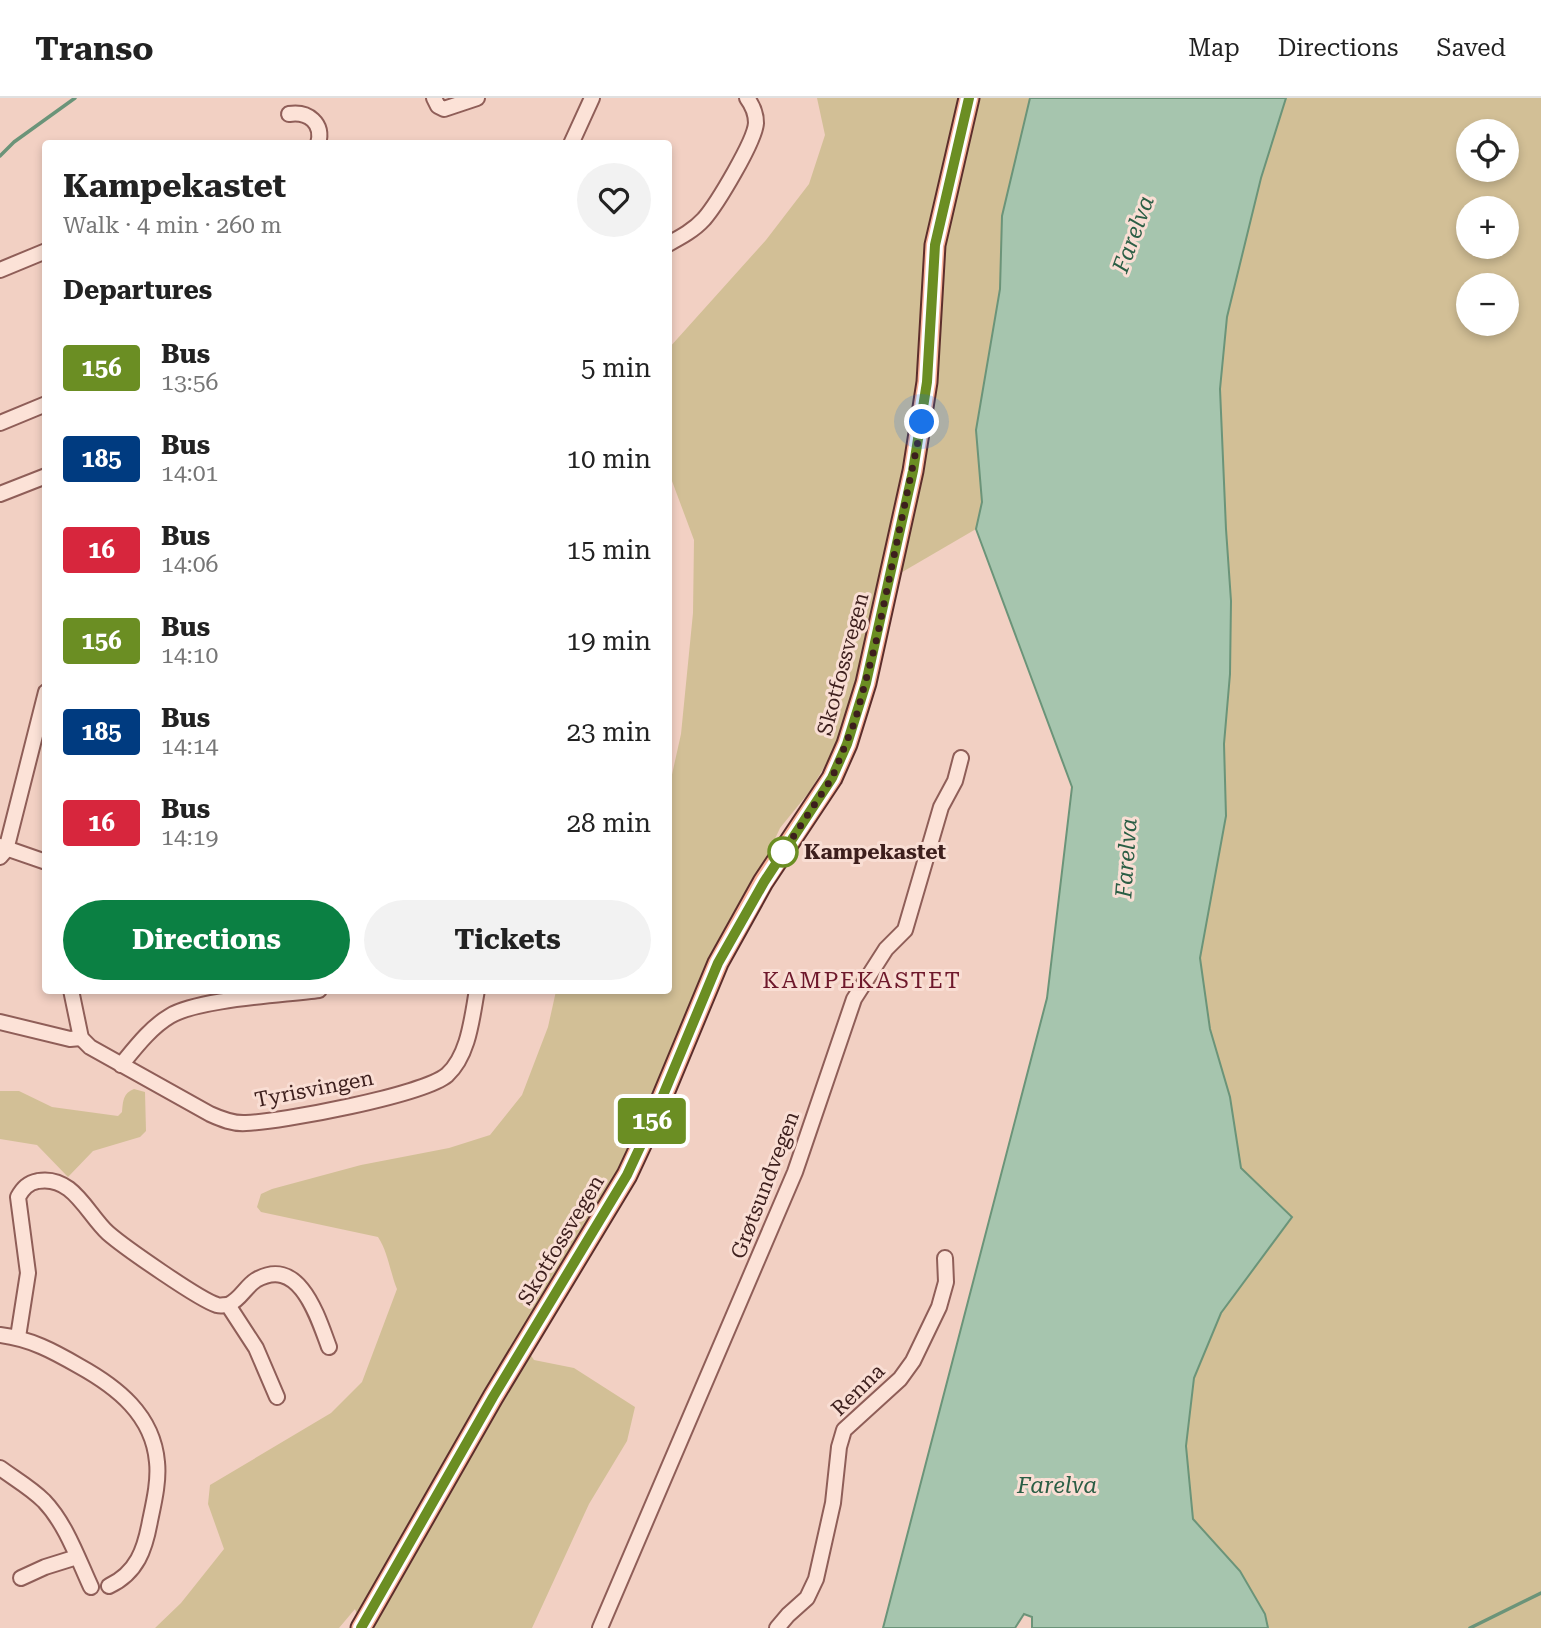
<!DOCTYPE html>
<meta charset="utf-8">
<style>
:root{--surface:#fff;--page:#f2f2f2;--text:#222;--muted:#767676;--line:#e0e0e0;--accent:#0b8043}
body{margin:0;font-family:"Roboto Serif",serif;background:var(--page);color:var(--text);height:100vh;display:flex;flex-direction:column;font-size:26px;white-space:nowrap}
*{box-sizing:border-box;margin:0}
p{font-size:23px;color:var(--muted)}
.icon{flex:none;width:38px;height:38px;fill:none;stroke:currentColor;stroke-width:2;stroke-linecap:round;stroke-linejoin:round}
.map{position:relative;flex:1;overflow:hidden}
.details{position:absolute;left:42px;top:42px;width:630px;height:854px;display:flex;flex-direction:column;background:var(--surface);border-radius:7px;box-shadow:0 4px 10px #0003}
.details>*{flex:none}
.badge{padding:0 14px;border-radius:5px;font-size:24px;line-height:46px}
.fabs{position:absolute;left:1456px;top:21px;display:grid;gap:14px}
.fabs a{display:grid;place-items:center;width:63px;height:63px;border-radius:50%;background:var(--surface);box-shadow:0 4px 10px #0003;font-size:35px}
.you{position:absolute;width:35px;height:35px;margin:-18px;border:5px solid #fff;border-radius:50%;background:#1a73e8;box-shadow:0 0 0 10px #1a73e833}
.map>.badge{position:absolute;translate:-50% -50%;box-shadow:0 0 0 4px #fff}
h2{padding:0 21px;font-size:26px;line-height:63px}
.round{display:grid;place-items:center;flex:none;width:74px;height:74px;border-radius:37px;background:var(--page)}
.headline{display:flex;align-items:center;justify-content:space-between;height:119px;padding:0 21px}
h1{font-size:33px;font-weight:700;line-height:52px}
.cta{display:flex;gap:14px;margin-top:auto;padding:14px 21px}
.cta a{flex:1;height:80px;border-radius:42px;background:var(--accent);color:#fff;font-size:28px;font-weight:700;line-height:80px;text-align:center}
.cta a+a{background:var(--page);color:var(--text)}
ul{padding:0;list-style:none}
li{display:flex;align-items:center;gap:21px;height:91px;padding:0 21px}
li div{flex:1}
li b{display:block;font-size:26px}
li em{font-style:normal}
li .badge{min-width:77px;font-weight:700;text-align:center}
header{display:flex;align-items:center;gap:42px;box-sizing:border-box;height:98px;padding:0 35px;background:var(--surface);border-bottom:2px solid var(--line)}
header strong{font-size:33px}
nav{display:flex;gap:38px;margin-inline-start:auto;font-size:24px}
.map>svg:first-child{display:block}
.green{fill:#d2bf96;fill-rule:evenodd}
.water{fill:#a6c5ae;stroke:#6b9479;stroke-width:2}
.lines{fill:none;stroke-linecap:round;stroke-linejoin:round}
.stream{stroke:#6b9479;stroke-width:3.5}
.minor-casing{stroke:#8f5e58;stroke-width:18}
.major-casing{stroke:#5c2e2c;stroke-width:23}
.minor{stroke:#fce2d7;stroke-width:14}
.major{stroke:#f9b198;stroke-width:19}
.line-casing{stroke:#fff;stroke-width:16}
.line{stroke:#6b8e23;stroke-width:10}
.walk{stroke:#3d1f1d;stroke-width:7;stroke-dasharray:0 12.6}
.stop-dot{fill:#fff;stroke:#6b8e23;stroke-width:3.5}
.labels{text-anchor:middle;stroke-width:6;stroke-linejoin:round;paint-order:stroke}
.street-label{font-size:21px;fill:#3d1f1d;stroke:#f9ded4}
.stop-label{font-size:21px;font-weight:bold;fill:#3d1f1d;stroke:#f9ded4;text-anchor:start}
.water-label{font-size:23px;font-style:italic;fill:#2b5e45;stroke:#f9ded4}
.neighbourhood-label{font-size:23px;letter-spacing:2px;fill:#6e182b;stroke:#f9ded4}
</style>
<header>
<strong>Transo</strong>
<nav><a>Map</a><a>Directions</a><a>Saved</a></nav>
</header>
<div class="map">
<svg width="1541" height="1530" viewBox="0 0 1541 1530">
<rect width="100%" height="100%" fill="#f2d0c3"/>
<g class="green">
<path d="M817,0H1030L1002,118L1000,191L976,332L982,404L976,431L880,487L868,539L835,651L810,693L780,730L633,1050L518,1238L534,1262L574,1270L635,1309L627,1343L589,1406L532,1530H362L355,1511L339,1530H155L181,1505L224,1451L208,1406L210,1387L331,1315L362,1284L397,1191C390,1174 388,1154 378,1139L261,1114L257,1109L261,1096L272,1091L361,1067L449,1050L490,1037L522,997L548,929L556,893L668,892L669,690L681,636L693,515L694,442L669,375V250L766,142L809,86L825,37Z"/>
<path d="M1286,0H1541V1530H1268L1265,1516L1192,1421L1186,1348L1194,1280L1221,1215L1292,1120L1241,1070L1230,999L1210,931L1200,860L1211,791L1230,576L1231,503L1226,431L1220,291L1227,219L1261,80ZM1468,33H1507V72H1468ZM1468,110H1507V149H1468ZM1468,187H1507V226H1468Z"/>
<path d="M134,991L145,994L146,1033L140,1039L93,1053L68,1079L37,1047L0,1041V993H19L52,1009L118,1018L122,1014C123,1003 123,995 134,991Z"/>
</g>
<polygon class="water" points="1030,0 1286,0 1261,80 1227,219 1220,291 1226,431 1231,503 1230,576 1224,646 1226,718 1200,860 1210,931 1230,999 1241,1070 1292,1119 1221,1215 1194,1280 1186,1348 1193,1421 1240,1473 1265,1516 1268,1530 1032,1530 1032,1519 1024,1516 1015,1530 883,1530 1047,900 1072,689 976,431 982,404 976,332 1000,191 1002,118"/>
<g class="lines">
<g class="stream">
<polyline points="0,58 14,44 75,0"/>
<polyline points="1470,1530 1541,1495"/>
</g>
<defs>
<g id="minor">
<polyline points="434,0 438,8 444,11 477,0"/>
<path d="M289,16C308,13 324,25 318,46"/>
<polyline points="571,46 592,0"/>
<path d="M668,146C681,139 694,132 704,121C717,106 755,43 756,25C756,16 753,8 747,0"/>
<polyline points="0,172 46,153"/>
<polyline points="0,325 46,306"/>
<polyline points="0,396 46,378"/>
<polyline points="0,748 46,764"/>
<polyline points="0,759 6,752 46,594"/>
<path d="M71,892L81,940L90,949L210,1016C221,1021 233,1026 246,1025C281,1024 423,997 447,977C469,957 472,919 477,892"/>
<polyline points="0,924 70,941 81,940"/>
<path d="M121,967C135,950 151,929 170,918C198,901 283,897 319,892"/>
<path d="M228,1207C241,1201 245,1189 256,1182C300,1157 318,1220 329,1249"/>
<path d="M0,1237C31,1241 53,1253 79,1268C117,1289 153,1317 157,1364C159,1383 154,1404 150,1423C145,1451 137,1475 109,1488"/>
<path d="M18,1239L28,1175L18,1099C23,1090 28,1085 38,1083C73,1077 87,1116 108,1135C124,1149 200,1202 217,1207C221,1208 223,1207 228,1207L256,1250L277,1299"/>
<path d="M0,1370C15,1381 31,1390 44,1403C66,1426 78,1461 91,1489"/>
<polyline points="21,1480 45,1469 77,1459"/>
<polyline points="600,1530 795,1074 854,901 886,851 905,832 941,709 955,683 961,660"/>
<polyline points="777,1530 788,1517 807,1500 816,1481 833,1405 839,1349 844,1332 900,1281 913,1263 939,1209 946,1184 945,1160"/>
</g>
<polyline id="major" points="361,1530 493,1299 627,1077 654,1019 718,865 763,784 832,680 847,646 866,585 913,373 927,284 935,147 969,0"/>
</defs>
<use href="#minor" class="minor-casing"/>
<use href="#major" class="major-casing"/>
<use href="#minor" class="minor"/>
<use href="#major" class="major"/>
</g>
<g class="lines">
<defs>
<polyline id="line" points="361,1530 493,1299 627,1077 654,1019 718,865 764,784 832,680 847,646 866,585 913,373 927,284 935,147 969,0"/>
</defs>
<use href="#line" class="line-casing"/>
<use href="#line" class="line"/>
<polyline class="walk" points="783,754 778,762 832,680 855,623 876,544 922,324"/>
</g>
<circle class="stop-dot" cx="783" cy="754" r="14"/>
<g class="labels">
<g class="street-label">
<text transform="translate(843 566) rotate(-75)" y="7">Skotfossvegen</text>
<text transform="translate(314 991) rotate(-11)" y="7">Tyrisvingen</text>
<text transform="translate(765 1087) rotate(-69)" y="7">Grøtsundvegen</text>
<text transform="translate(561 1142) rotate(-59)" y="7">Skotfossvegen</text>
<text transform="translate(858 1292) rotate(-44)" y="7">Renna</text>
</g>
<g class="stop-label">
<text x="804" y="761">Kampekastet</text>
</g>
<g class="water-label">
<text transform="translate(1133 136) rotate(-70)" y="8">Farelva</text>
<text transform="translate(1126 760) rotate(-86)" y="8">Farelva</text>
<text x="1057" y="1395">Farelva</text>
</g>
<g class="neighbourhood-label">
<text x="862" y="890">KAMPEKASTET</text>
</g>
</g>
</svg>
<div class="fabs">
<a><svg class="icon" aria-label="locate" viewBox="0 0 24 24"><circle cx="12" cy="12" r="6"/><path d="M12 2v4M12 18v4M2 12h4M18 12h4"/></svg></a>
<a>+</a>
<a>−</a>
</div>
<div class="you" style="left:922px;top:324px"></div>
<b class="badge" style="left:652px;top:1023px;background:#6b8e23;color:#fff">156</b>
<section class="details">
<div class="headline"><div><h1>Kampekastet</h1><p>Walk · 4 min · 260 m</p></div><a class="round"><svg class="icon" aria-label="heart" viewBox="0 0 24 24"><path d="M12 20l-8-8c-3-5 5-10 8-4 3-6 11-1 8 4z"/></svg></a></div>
<h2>Departures</h2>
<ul>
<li><span class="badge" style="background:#6b8e23;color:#fff">156</span><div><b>Bus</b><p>13:56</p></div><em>5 min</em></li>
<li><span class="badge" style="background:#003b80;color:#fff">185</span><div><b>Bus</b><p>14:01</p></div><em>10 min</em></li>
<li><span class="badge" style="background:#d7263d;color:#fff">16</span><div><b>Bus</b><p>14:06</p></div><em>15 min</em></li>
<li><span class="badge" style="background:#6b8e23;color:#fff">156</span><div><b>Bus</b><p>14:10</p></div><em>19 min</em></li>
<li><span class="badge" style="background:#003b80;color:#fff">185</span><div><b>Bus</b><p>14:14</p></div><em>23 min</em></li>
<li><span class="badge" style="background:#d7263d;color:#fff">16</span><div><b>Bus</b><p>14:19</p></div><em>28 min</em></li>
</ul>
<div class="cta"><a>Directions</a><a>Tickets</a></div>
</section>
</div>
